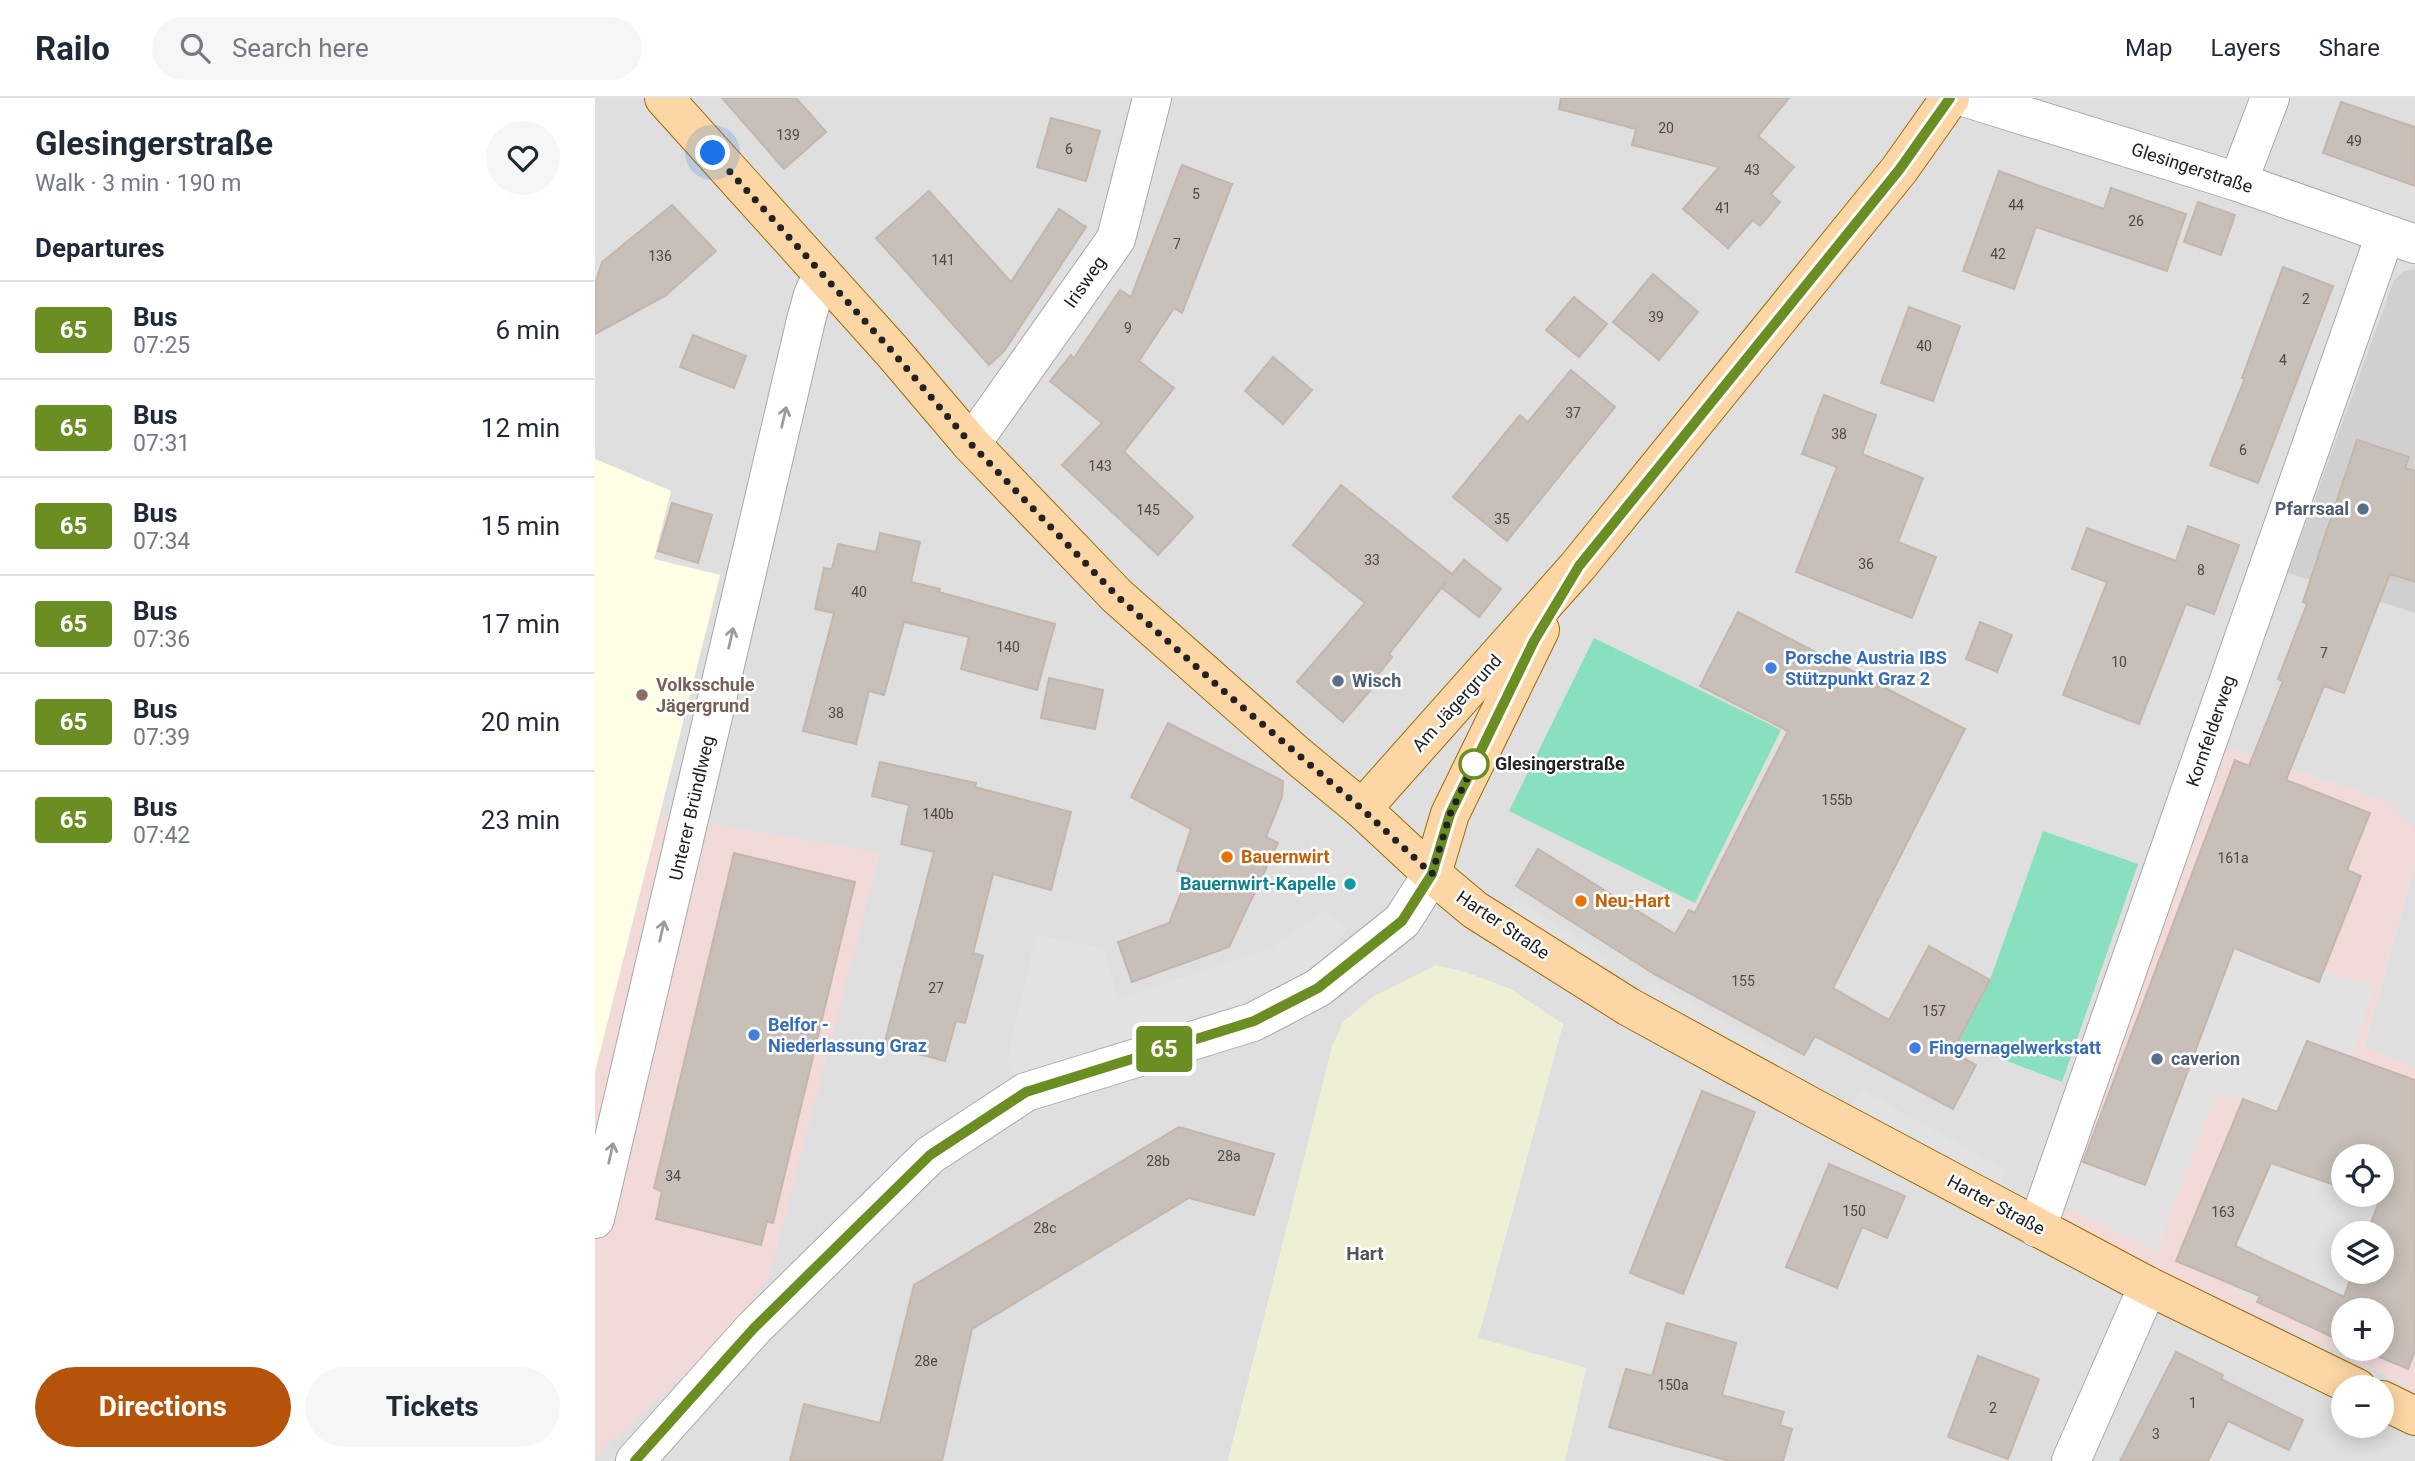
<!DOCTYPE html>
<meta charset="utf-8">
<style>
:root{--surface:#fff;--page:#f6f6f7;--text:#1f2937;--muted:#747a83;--line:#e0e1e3;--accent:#b45309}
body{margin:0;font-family:Roboto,sans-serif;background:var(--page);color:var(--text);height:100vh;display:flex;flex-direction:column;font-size:26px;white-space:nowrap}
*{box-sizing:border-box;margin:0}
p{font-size:23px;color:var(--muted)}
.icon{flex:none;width:38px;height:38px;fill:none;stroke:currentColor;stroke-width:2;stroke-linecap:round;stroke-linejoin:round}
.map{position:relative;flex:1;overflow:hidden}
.details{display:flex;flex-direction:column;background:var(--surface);width:595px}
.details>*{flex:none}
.badge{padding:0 14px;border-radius:5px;font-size:24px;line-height:46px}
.fabs{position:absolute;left:1736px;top:1046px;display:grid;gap:14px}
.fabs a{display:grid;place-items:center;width:63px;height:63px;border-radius:50%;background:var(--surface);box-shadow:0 4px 18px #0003;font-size:35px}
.you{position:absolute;width:35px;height:35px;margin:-18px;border:5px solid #fff;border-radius:50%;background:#1a73e8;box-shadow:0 0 0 10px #1a73e833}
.map>.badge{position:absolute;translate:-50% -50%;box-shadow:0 0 0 4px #fff}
h2{padding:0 35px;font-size:26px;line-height:63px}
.round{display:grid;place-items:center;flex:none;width:74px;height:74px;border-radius:37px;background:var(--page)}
.summary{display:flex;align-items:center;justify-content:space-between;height:119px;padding:0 35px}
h1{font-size:33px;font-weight:700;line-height:52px}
.cta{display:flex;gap:14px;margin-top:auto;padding:14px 35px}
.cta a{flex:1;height:80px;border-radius:42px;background:var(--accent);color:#fff;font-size:28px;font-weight:700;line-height:80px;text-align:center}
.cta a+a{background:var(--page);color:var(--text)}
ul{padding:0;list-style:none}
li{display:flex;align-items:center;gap:21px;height:98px;padding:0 35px;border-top:2px solid var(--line)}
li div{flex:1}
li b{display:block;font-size:26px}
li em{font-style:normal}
li .badge{min-width:77px;font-weight:700;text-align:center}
header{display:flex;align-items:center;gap:42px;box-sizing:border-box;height:98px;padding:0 35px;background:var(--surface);border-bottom:2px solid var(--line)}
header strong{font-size:33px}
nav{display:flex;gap:38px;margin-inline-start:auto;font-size:24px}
.search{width:490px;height:63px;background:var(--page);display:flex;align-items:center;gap:18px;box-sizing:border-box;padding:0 24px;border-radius:38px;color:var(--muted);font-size:26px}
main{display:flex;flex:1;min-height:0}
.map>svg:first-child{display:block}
.residential{fill:#e0dfdf;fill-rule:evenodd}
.commercial{fill:#f2dad9;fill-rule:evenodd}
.education{fill:#ffffe5}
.religious{fill:#d0d0d0}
.farmland{fill:#eef0d5}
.pitch{fill:#88e0be}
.parking{fill:#e2e2e2}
.building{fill:#c7bfb8;stroke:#c4b6ab;stroke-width:2;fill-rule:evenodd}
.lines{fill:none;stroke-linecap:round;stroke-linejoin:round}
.minor-casing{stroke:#a9a9a9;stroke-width:40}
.major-casing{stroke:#a06b00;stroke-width:40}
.minor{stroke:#fff;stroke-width:38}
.major{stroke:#fcd6a4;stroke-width:38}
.oneway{stroke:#9c9c9c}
.line-casing{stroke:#fff;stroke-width:16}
.line{stroke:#6b8e23;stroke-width:10}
.walk{stroke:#222;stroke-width:7;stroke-dasharray:0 12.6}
.service-dot{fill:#5c6f8a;stroke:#fff;stroke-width:2.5}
.shop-dot{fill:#3f7fe0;stroke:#fff;stroke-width:2.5}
.education-dot{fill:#8d6e63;stroke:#fff;stroke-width:2.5}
.stop-dot{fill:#fff;stroke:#6b8e23;stroke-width:3.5}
.food-dot{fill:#e8710a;stroke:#fff;stroke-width:2.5}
.culture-dot{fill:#0f9aa8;stroke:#fff;stroke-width:2.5}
.labels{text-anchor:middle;stroke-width:5;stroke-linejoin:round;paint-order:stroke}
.number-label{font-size:14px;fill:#4b4948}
.street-label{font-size:18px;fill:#222;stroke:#fff}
.service-label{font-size:18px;font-weight:bold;fill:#4e5e75;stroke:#fff;text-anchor:start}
.shop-label{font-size:18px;font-weight:bold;fill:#366cbe;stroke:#fff;text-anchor:start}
.education-label{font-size:18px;font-weight:bold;fill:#785e54;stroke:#fff;text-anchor:start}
.stop-label{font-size:18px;font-weight:bold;fill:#222;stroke:#fff;text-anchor:start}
.food-label{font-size:18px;font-weight:bold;fill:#c56008;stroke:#fff;text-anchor:start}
.culture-label{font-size:18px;font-weight:bold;fill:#0d838f;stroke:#fff;text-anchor:end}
.neighbourhood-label{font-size:19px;font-weight:bold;fill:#555;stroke:#fff}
</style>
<header>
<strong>Railo</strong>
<div class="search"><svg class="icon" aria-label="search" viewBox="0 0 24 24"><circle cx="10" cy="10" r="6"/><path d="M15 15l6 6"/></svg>Search here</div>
<nav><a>Map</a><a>Layers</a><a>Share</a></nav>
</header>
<main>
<section class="details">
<div class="summary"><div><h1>Glesingerstraße</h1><p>Walk · 3 min · 190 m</p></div><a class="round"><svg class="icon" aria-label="heart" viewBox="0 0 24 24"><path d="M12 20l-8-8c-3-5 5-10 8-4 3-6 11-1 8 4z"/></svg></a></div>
<h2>Departures</h2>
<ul>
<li><span class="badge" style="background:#6b8e23;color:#fff">65</span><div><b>Bus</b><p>07:25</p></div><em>6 min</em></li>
<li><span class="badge" style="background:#6b8e23;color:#fff">65</span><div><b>Bus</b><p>07:31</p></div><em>12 min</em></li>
<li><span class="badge" style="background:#6b8e23;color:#fff">65</span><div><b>Bus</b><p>07:34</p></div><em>15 min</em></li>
<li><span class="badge" style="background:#6b8e23;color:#fff">65</span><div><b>Bus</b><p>07:36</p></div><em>17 min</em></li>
<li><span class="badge" style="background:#6b8e23;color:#fff">65</span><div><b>Bus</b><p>07:39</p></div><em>20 min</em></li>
<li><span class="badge" style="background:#6b8e23;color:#fff">65</span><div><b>Bus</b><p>07:42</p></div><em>23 min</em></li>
</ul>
<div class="cta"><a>Directions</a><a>Tickets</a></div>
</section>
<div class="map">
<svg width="1820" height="1363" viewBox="0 0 1820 1363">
<rect width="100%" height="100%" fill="#f2efe9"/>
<g class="residential">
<path d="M0,0H1820V171L1809,173L1694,475L1820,515V732L1795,705L1639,651L1732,1248L1820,1293V1363H970L991,1270L883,1240L968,926L737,949L633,1363H0V1359L284,755L64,717L125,477L58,461L76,393L0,361ZM1748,1290H1787V1328H1748Z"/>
<polygon points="1820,766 1820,970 1769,949"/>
</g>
<g class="commercial">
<path d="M1639,651L1795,705L1820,732V766L1769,949L1820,970V1293L1732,1248L1571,1175L1462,1116L1624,657ZM1748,1059H1787V1097H1748ZM1748,1136H1787V1174H1748ZM1748,1213H1787V1251H1748Z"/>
<polygon points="64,717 285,755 174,1180 116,1252 0,1359 0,974"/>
</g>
<polygon class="education" points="0,361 76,393 59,461 125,477 0,974"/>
<polygon class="religious" points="1820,171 1820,515 1693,475 1799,182 1809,173"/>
<polygon class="farmland" points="841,867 867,873 914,890 968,926 883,1240 991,1270 970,1363 633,1363 737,949 748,924 779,898"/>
<g class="pitch">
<polygon points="999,540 1186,632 1100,805 914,713"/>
<polygon points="1448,733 1543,766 1467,984 1362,944 1395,882"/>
</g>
<g class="parking">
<polygon points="1678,750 1728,873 1779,888 1756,959 1711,943 1682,1014 1648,1001 1621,996 1573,1121 1563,1155 1469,1108 1487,1063 1550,1087"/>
<polygon points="921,801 1014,860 1006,875 912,816"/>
<polygon points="728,812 754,830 716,874 627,912 423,980 411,967 441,836 509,851 523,900 677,850"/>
<polygon points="1057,883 1198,959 1190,973 1049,897"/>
<polygon points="1266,991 1412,1073 1403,1090 1256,1008"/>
<polygon points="1676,1065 1748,1090 1748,1097 1767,1097 1784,1103 1772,1136 1748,1136 1748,1174 1758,1174 1749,1199 1680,1167 1662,1204 1642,1196 1626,1182"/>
</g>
<g class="building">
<polygon points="127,0 201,0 231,34 189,71"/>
<polygon points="966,0 1194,0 1163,38 1199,69 1176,96 1185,104 1165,128 1158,122 1133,150 1088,111 1124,69 1037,47 1041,31 964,11"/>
<polygon points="1746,4 1820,29 1820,88 1728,55"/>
<polygon points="456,20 505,33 491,83 442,69"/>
<polygon points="587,67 637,86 587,215 579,210 544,263 579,290 529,354 598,419 563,457 467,367 507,325 455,283 476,257 479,260 525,192 536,199"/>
<polygon points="1404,73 1509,111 1516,90 1591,116 1572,173 1441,129 1419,191 1368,173"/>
<polygon points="334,93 416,184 464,111 491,129 409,253 394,267 281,140"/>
<polygon points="1603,104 1640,117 1626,157 1589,144"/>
<polygon points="77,107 121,153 70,198 0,236 0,186 7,164"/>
<polygon points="1688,169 1738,188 1663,385 1615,367 1650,280 1647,280"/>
<polygon points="1058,176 1103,214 1064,262 1018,224"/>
<polygon points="979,199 1012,226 984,259 951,232"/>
<polygon points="1314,209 1365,228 1338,303 1286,285"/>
<polygon points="98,237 151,258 139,290 85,269"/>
<polygon points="678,259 717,292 688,326 650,293"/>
<polygon points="976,272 1020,309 912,443 858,399 925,317 933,324"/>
<polygon points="1229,297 1281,317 1267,356 1328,380 1303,444 1341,459 1317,520 1201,474 1242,369 1207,356"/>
<polygon points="1762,342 1814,359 1810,370 1820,373 1820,484 1795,476 1749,595 1729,588 1691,682 1775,715 1752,772 1766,778 1724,884 1639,850 1550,1087 1488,1064 1640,662 1654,668 1688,583 1683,581 1712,506 1708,504"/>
<polygon points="746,387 857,476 869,462 906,491 884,519 847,490 851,484 794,556 797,559 782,578 785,581 748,624 702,584 770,505 698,447"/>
<polygon points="77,405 117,417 103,465 63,453"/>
<polygon points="1593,428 1644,447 1619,516 1591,506 1544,626 1468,597 1512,484 1477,471 1492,430 1581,463"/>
<polygon points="285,435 325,444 316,484 345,491 344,494 460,526 442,592 366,571 374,539 309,524 289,597 274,593 261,646 208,633 239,515 220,511 229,470 237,471 243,446 281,454"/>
<polygon points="1143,514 1370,631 1238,890 1294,922 1334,848 1395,882 1357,954 1381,967 1358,1011 1220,938 1209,957 1059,876 921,788 943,751 1080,836 1094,812 1100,815 1193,633 1105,588"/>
<polygon points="1385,524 1417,537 1402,574 1371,561"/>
<polygon points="454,580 508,592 500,631 446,620"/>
<polygon points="573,625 688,683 687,699 671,739 683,745 634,849 537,884 523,844 574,825 594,775 582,773 596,731 536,699"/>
<polygon points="285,664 381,685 380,689 476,714 456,792 398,776 378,855 388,858 370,925 361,923 350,963 289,947 339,754 306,746 314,707 277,698"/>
<polygon points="139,755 260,784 178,1125 172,1123 166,1147 61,1121 67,1093 59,1090"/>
<path d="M1712,943L1820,982V1252L1813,1271L1766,1251H1787V1213H1748V1244L1662,1204L1665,1198L1581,1163L1648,1001L1682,1014ZM1748,1059H1787V1097H1767L1784,1103L1772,1136H1787V1174H1758L1749,1199L1640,1148L1676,1065L1748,1090Z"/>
<polygon points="1107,993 1160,1014 1088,1196 1035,1175"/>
<polygon points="584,1029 679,1056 659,1117 594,1100 377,1231 347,1363 195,1363 209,1306 285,1325 319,1187"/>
<polygon points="1234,1066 1310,1098 1292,1140 1267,1129 1242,1190 1191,1169"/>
<polygon points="1072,1225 1141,1245 1127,1297 1189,1314 1185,1327 1197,1331 1188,1363 1134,1363 1014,1329 1031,1271 1057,1278"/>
<polygon points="1581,1254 1628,1277 1626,1281 1708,1322 1694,1352 1633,1323 1613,1363 1525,1363"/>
<polygon points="1383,1258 1444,1281 1413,1361 1353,1339"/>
</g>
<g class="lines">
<defs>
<g id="minor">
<polyline points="1372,0 1643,84 1820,146"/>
<polyline points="1643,84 1675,0"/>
<polyline points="376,346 521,141 557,0"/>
<polyline points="0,1121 211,222 218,197 227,177"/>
<polyline points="1442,1130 1790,137"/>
<polyline points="40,1363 159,1230 335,1057 431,994 658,924 723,890 807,823 837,776"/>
<polyline points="1476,1363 1553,1188"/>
</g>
<g id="major">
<polyline points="69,0 296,252 376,346 522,498 703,658 767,711 837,776 880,812 1034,909 1215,1008 1553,1188 1762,1290"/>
<polyline points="767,711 983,468 1304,72 1355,0"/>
<polyline points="837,776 855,716 945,532"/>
<polyline points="1787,1302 1820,1318"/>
</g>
</defs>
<use href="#minor" class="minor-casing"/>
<use href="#major" class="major-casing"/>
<use href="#minor" class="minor"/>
<use href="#major" class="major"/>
</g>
<defs><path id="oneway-shaft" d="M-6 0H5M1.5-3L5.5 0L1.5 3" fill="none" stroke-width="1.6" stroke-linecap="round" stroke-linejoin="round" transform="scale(1.75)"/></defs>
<g class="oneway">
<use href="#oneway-shaft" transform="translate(189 319) rotate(-77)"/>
<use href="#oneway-shaft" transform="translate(136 540) rotate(-77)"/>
<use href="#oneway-shaft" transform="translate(67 833) rotate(-77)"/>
<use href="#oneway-shaft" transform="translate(16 1055) rotate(-77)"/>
</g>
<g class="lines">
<defs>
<polyline id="line" points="40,1363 159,1230 335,1057 431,994 659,923 723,890 807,823 837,776 855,716 939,543 984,468 1304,72 1355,0"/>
</defs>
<use href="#line" class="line-casing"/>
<use href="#line" class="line"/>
<polyline class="walk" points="118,55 296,252 376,346 522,498 632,596 767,711 837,776 855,716 879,666"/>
</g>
<g class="service-dot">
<circle cx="1768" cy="411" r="7"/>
<circle cx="743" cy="583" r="7"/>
<circle cx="1562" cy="961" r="7"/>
</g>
<g class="shop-dot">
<circle cx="1176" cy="570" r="7"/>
<circle cx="159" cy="937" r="7"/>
<circle cx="1320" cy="950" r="7"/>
</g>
<circle class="education-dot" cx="47" cy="597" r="7"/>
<circle class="stop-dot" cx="879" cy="666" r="14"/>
<g class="food-dot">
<circle cx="632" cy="759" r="7"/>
<circle cx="986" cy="803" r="7"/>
</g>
<circle class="culture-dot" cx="755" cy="786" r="7"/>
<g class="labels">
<g class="number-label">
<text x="1071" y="35">20</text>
<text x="193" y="42">139</text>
<text x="1759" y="48">49</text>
<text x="474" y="56">6</text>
<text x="1157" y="77">43</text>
<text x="601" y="101">5</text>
<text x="1421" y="112">44</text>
<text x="1128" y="115">41</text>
<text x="1541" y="128">26</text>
<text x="582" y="151">7</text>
<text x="1403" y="161">42</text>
<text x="65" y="163">136</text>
<text x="348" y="167">141</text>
<text x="1711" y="206">2</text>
<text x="1061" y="224">39</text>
<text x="533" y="235">9</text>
<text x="1329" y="253">40</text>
<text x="1688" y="267">4</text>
<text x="978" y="320">37</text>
<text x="1244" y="341">38</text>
<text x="1648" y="357">6</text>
<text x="505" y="373">143</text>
<text x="553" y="417">145</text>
<text x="907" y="426">35</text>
<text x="777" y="467">33</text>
<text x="1271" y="471">36</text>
<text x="1606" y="477">8</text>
<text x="264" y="499">40</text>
<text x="413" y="554">140</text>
<text x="1729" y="560">7</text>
<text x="1524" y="569">10</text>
<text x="241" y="620">38</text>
<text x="1242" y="707">155b</text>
<text x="343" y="721">140b</text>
<text x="1638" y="765">161a</text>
<text x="1148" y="888">155</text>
<text x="341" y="895">27</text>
<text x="1339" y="918">157</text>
<text x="634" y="1063">28a</text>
<text x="563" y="1068">28b</text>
<text x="78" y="1083">34</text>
<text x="1259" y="1118">150</text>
<text x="1628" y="1119">163</text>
<text x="450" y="1135">28c</text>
<text x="331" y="1268">28e</text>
<text x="1078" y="1292">150a</text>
<text x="1598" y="1310">1</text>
<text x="1398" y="1315">2</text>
<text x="1561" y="1341">3</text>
</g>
<g class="street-label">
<text transform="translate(1597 70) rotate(18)" y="6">Glesingerstraße</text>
<text transform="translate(490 184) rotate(-55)" y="6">Irisweg</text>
<text transform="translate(862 605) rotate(-48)" y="6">Am Jägergrund</text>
<text transform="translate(1616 633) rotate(-71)" y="6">Kornfelderweg</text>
<text transform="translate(97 710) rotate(-77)" y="6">Unterer Bründlweg</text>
<text transform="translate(908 827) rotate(34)" y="6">Harter Straße</text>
<text transform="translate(1401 1107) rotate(28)" y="6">Harter Straße</text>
</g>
<g class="service-label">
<text x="1754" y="417" text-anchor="end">Pfarrsaal</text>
<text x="757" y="589">Wisch</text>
<text x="1576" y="967">caverion</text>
</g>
<g class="shop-label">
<text x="1190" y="566">Porsche Austria IBS<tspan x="1190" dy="21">Stützpunkt Graz 2</tspan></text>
<text x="173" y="933">Belfor -<tspan x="173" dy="21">Niederlassung Graz</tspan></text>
<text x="1334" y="956">Fingernagelwerkstatt</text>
</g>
<g class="education-label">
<text x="61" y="593">Volksschule<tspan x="61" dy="21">Jägergrund</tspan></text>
</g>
<g class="stop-label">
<text x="900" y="672">Glesingerstraße</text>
</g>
<g class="food-label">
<text x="646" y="765">Bauernwirt</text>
<text x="1000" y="809">Neu-Hart</text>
</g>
<g class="culture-label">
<text x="741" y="792">Bauernwirt-Kapelle</text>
</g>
<g class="neighbourhood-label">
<text x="770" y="1162">Hart</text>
</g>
</g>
</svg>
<div class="fabs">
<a><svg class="icon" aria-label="locate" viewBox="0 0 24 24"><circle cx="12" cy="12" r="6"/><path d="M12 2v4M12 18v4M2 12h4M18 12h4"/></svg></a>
<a><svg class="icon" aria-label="layers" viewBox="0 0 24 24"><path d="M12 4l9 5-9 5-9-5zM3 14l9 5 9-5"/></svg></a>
<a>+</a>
<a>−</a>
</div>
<div class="you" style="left:118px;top:55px"></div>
<b class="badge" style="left:569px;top:951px;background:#6b8e23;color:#fff">65</b>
</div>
</main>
